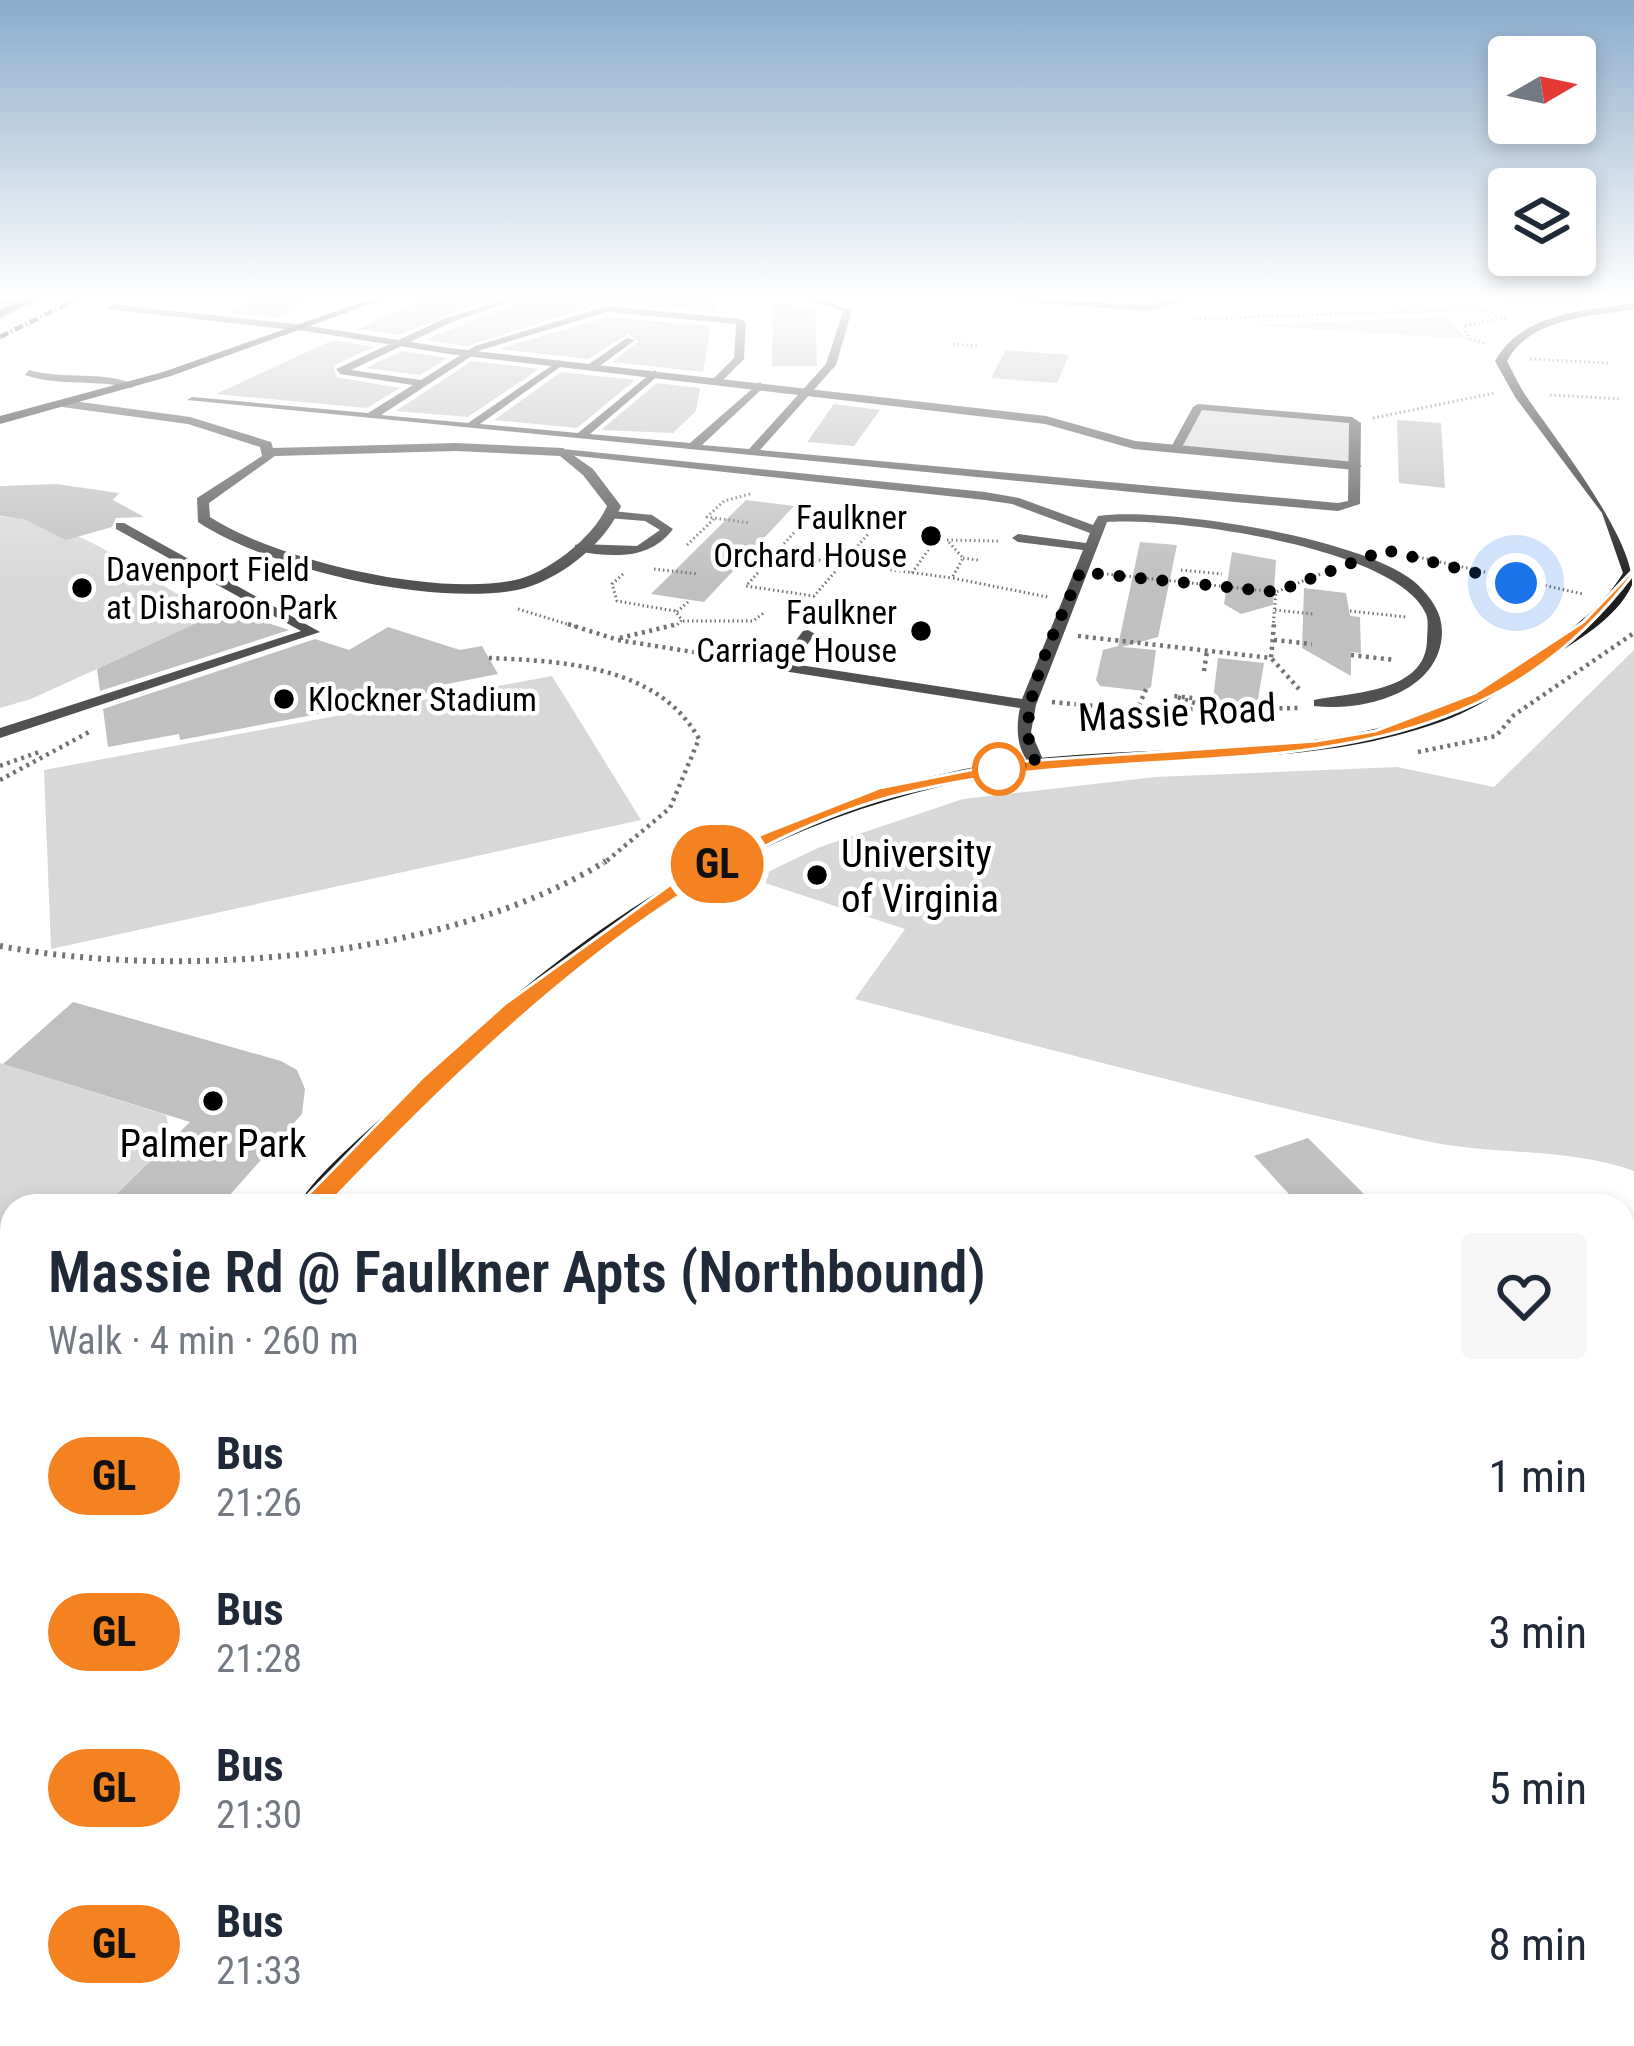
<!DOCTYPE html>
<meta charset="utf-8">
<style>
:root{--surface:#fff;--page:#f6f6f7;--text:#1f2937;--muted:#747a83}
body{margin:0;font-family:"Roboto Condensed",sans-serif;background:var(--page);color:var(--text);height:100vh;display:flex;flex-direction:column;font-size:45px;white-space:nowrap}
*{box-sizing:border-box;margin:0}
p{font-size:39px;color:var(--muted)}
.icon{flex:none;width:66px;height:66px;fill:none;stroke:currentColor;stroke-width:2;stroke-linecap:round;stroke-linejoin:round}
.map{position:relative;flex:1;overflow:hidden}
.panel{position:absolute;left:0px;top:1194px;width:1635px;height:852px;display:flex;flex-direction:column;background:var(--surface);border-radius:36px 36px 0 0;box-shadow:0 6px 18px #0003}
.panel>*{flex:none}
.badge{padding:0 24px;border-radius:39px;font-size:42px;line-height:78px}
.needle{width:78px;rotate:81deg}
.buttons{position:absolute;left:1488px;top:36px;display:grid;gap:24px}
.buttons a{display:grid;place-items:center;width:108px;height:108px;border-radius:12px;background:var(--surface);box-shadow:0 6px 18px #0003;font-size:60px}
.you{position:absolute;width:60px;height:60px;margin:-30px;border:9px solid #fff;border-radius:50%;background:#1a73e8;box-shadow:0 0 0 18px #1a73e833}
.map>.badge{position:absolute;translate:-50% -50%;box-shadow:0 0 0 6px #fff}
.round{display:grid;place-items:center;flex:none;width:126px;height:126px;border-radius:12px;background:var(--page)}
.head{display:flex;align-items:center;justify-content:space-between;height:204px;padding:0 48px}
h1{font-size:57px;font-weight:600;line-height:90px}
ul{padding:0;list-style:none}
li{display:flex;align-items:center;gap:36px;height:156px;padding:0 48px}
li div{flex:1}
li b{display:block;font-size:45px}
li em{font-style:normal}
li .badge{min-width:132px;font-weight:700;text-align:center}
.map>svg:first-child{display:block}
.green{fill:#d8d8d8}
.building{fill:#c0c0c0}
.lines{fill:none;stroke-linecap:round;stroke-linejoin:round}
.primary-casing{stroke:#dbdbdb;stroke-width:6}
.path-far2{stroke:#737373;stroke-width:3;stroke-dasharray:1.5 3;stroke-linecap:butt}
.path-far1{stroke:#737373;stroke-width:4.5;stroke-dasharray:3 4.5;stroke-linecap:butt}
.path{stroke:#737373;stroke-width:6;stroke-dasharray:3 6;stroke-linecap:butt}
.lane{fill:#515151;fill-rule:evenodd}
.street{fill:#515151;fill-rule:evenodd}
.secondary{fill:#1e1e1e;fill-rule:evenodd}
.primary{fill:#000;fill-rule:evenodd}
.rail{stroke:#000;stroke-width:4.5;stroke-dasharray:9 3 1.5 3;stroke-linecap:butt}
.line{fill:#f58220;stroke:#fff;stroke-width:3}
.walk{stroke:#000;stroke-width:12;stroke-dasharray:0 21.6}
.poi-dot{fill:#000;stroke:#fff;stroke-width:4.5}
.stop-dot{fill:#fff;stroke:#f58220;stroke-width:6}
.labels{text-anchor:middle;stroke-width:9;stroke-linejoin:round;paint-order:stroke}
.far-poi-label{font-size:33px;fill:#000;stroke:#fff;text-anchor:end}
.street-label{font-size:39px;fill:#000;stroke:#fff}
.poi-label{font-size:39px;fill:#000;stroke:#fff;text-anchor:start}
</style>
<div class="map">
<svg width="1634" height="2046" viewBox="0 0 1634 2046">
<rect width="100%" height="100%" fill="#fff"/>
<g class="green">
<polygon points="1447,317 1466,339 1251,325"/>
<polygon points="1200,407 1351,423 1349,463 1182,449"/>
<path d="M0,517C73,516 152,581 213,616L31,699L0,708Z"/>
<path d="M1634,650V1171C1567,1147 1496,1156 1426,1141C1235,1099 1045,1048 855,999L905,929L753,879L820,847L963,799L1155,777L1397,767L1494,787Z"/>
<polygon points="552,676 641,820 51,949 44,770"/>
<polygon points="0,1063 166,1115 171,1140 104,1206 12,1206 12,1296 0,1306"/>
</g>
<g class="building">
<polygon points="257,297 311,297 277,318 230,313"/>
<polygon points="429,297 498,297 398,335 357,329"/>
<polygon points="528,297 716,297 713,312 606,302 467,346 425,340"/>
<polygon points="773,303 815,307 817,366 772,366"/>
<polygon points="607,317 711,326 703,372 613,362 639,341 628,334 588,359 499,349"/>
<polygon points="333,340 374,347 334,365 336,377 400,388 367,408 216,394"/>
<polygon points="1006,350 1069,355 1057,383 991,378"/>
<polygon points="402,351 447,358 420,375 366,368"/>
<polygon points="472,361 539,369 468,417 396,411"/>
<polygon points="561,372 635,380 577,428 494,420"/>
<polygon points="657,383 700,388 696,411 673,433 601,430"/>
<polygon points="834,404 880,410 854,446 807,442"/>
<polygon points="1397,420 1441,423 1445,488 1399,483"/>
<polygon points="56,484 119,493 113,500 144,517 116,518 112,527 66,540 24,519 0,516 0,486"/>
<polygon points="746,500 794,506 704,602 651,594"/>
<polygon points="1140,542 1177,545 1158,637 1122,647 1156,650 1151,687 1144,691 1100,686 1096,680 1103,650 1118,646"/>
<polygon points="1232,552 1276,560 1273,605 1241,614 1224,604"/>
<polygon points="1304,588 1346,593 1350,616 1360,617 1361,653 1351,652 1351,676 1302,648"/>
<polygon points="227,609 289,630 100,691 97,669"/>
<polygon points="388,627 460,650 482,646 498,674 442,685 441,691 180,740 179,734 108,747 103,709 315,639 349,650"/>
<polygon points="1218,658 1264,663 1257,705 1213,700"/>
<polygon points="73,1002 281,1061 297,1070 305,1089 302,1114 220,1206 104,1206 190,1122 3,1064"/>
<polygon points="1308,1138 1376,1206 1300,1206 1254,1156"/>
</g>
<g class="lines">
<defs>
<polygon id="primary" points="27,297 42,297 0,318 0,309"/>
</defs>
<use href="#primary" class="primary-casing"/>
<g class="path-far2">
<polyline points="1195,319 1480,309 1505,318 1463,326 1470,339 1487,344"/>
<polyline points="953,344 977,346"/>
<polyline points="1530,359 1608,363"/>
<polyline points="1550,395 1622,399"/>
<polyline points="1373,418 1495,393"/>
<polyline points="750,494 724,501 707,517 750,523"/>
<polyline points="800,526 746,586 814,596 889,510"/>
<polyline points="998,541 947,540 963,558 952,578 1048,597"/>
<polyline points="687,545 715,518"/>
<polyline points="752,551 952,578"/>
<polyline points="1409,555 1583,594"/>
<polyline points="963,558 978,560"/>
<polyline points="654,569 698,574"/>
<polyline points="1181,570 1222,574"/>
<polyline points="912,573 936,539"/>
<polyline points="623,574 612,584 617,601 675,611 682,620 675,627"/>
<polyline points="1107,574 1276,592 1323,573"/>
<polyline points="518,609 577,627"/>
<polyline points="1275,610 1313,614"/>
<polyline points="1350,611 1406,617"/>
<polyline points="677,612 688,602"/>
<polyline points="683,621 753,621 765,612"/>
<polyline points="1273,627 1276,592"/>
</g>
<g class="path-far1">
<polyline points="568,624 618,640 762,663"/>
<polyline points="1078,636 1271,658 1274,624"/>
<polyline points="620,638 678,624"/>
<polyline points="1274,640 1312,644"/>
<polyline points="1351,655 1395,660"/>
<path d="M489,658C564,661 659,666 699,739L670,808L603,864"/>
<polyline points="1272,659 1299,689"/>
<polyline points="1204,671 1207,651"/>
<polyline points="1052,702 1137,710 1147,687"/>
<polyline points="1195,703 1174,696 1210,700 1211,694"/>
<polyline points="1137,710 1301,708"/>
<polyline points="1418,752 1496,736 1514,715 1634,633"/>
<polyline points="0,766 39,752"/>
<polyline points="0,780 91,731"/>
</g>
<path class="path" d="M0,946C180,980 448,959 606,861"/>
<g class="lane">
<polygon points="512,297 524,297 452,322 351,370 421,380 475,346 607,306 741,319 746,322 744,359 721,382 712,380 734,358 736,324 607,312 481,350 381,415 468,423 560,360 563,365 480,424 578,433 655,370 659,375 590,434 690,443 760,382 764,387 702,445 749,449 826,364 843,311 799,297 811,297 852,310 836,365 760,450 1338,503 1348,501 1349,423 1202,410 1180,451 1170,449 1193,407 1198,404 1352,417 1361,423 1360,504 1338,511 1235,502 187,400 192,397 368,413 413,385 340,374 336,369 446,318"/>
<polygon points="1185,297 1199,297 1147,311 1012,301 1016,298 1147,305"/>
<polygon points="0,299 26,303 0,305"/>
<polygon points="110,304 303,325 308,328 303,331 107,309"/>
<polygon points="627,338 635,340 597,368 589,368 589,364"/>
<path d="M29,370C64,380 104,370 136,385L131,388C96,379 61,387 25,375Z"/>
<path d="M563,449L985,492L1019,498L1093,525L1098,516C1163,506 1370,539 1418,585C1432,599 1442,613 1442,632C1441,692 1365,712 1314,706V700C1352,692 1425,693 1427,641C1427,633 1429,621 1426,614C1398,547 1173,517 1107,522L1036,705L1031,732L1045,764L1037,769C1017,757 1015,730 1020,708L783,671L776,667L803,631L808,630L815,634L793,664L1022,699L1083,550L1018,542L1012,538L1018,534L1086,543L1090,533L1012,504L985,500L559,454V450Z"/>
<path d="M612,511L652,515L673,529C649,561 612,557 575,551V545L580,544L637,546L660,530L645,521L608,518V512Z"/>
<polygon points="116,523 124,523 320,632 0,738 0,728 301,631 116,529"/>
</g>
<g class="street">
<polygon points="940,297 1057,297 1052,300"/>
<polygon points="303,325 449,348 1046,416 1135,441 1355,462 1362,466 1355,470 1134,449 1045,424 449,354 299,330"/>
<path d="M66,400L190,417L271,442L273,448L456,443L563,448L593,469L621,506C606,544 557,582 517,590C430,606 271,570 198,522L197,498L262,456L260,447L188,424L62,407ZM456,451L560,456L583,475L607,506C594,537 548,573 515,580C435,597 278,561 210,517L209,503L275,456Z"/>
<polygon points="1623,1218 1634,1222 1634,1251 1623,1246"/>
<polygon points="1634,1309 1634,1336 1623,1340 1623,1313"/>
<polygon points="1623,1518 1634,1522 1634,1573 1623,1569"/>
<polygon points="1634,1694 1634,1732 1623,1735 1623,1697"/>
<polygon points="1176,2034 1226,2034 1231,2046 1181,2046"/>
<polygon points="1382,2034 1428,2034 1423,2046 1377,2046"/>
</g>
<g class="secondary">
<polygon points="376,297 390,297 171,376 0,424 0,416 163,372"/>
<path d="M1634,303V309C1590,317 1531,317 1507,361C1512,371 1518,383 1524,393C1550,432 1634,537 1632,585C1616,620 1574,642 1544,662C1514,682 1484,705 1451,718C1315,771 1170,752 1029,770C954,780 880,800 810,828C616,907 470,1058 328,1206H297C319,1170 368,1132 398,1102C560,942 734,818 960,770C1117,737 1283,767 1436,711C1470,699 1500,677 1530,657C1566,633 1600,611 1623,573L1602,513L1515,397L1495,361C1523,312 1584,311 1634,303Z"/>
<polygon points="12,1531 12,1572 0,1577 0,1536"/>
</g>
<use href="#primary" class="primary"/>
<polyline class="rail" points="0,337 81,297"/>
</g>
<linearGradient id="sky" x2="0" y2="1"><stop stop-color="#8baccb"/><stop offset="0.51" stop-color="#fff"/><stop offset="1" stop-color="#fff" stop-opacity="0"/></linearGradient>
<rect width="1634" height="583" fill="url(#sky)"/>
<path class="line" d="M1634,569V573C1446,823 1157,725 893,796C670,857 476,1051 320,1213L311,1216L297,1206L422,1078L506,1003L692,869L760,835L879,788L1011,762L1316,741L1375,731L1475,693L1583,622Z"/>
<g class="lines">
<path class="walk" d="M999,769L1037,764C1007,716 1061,622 1080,572L1276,592L1385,550L1516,583"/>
</g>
<g class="poi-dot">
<circle cx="931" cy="536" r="12"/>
<circle cx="82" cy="588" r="12"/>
<circle cx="921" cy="631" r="12"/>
<circle cx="284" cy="699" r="12"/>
<circle cx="817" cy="875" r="12"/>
<circle cx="213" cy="1101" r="12"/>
</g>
<circle class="stop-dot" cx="999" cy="769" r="24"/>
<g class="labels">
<g class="far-poi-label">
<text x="907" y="529">Faulkner<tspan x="907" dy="38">Orchard House</tspan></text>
<text x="106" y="581" text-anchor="start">Davenport Field<tspan x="106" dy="38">at Disharoon Park</tspan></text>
<text x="897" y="624">Faulkner<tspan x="897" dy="38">Carriage House</tspan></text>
<text x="308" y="711" text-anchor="start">Klockner Stadium</text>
</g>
<g class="street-label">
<text transform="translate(1177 712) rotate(-3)" y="14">Massie Road</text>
</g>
<g class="poi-label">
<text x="841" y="867">University<tspan x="841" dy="45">of Virginia</tspan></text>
<text x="213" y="1157" text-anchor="middle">Palmer Park</text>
</g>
</g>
</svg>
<div class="buttons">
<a><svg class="needle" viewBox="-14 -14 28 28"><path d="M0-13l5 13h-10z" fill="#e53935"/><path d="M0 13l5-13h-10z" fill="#747a83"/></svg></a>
<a><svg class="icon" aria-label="layers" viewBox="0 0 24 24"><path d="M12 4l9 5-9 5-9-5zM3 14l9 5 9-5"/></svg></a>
</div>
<div class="you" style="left:1516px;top:583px"></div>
<b class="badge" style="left:717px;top:864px;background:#f58220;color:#111">GL</b>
<section class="panel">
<div class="head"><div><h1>Massie Rd @ Faulkner Apts (Northbound)</h1><p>Walk · 4 min · 260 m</p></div><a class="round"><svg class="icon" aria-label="heart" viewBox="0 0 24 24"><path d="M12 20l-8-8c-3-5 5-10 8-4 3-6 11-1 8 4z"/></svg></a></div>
<ul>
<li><span class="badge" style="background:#f58220;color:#111">GL</span><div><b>Bus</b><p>21:26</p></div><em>1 min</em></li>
<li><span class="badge" style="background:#f58220;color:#111">GL</span><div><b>Bus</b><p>21:28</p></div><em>3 min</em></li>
<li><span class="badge" style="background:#f58220;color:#111">GL</span><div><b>Bus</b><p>21:30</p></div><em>5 min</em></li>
<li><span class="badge" style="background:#f58220;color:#111">GL</span><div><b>Bus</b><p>21:33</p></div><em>8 min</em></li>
</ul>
</section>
</div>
